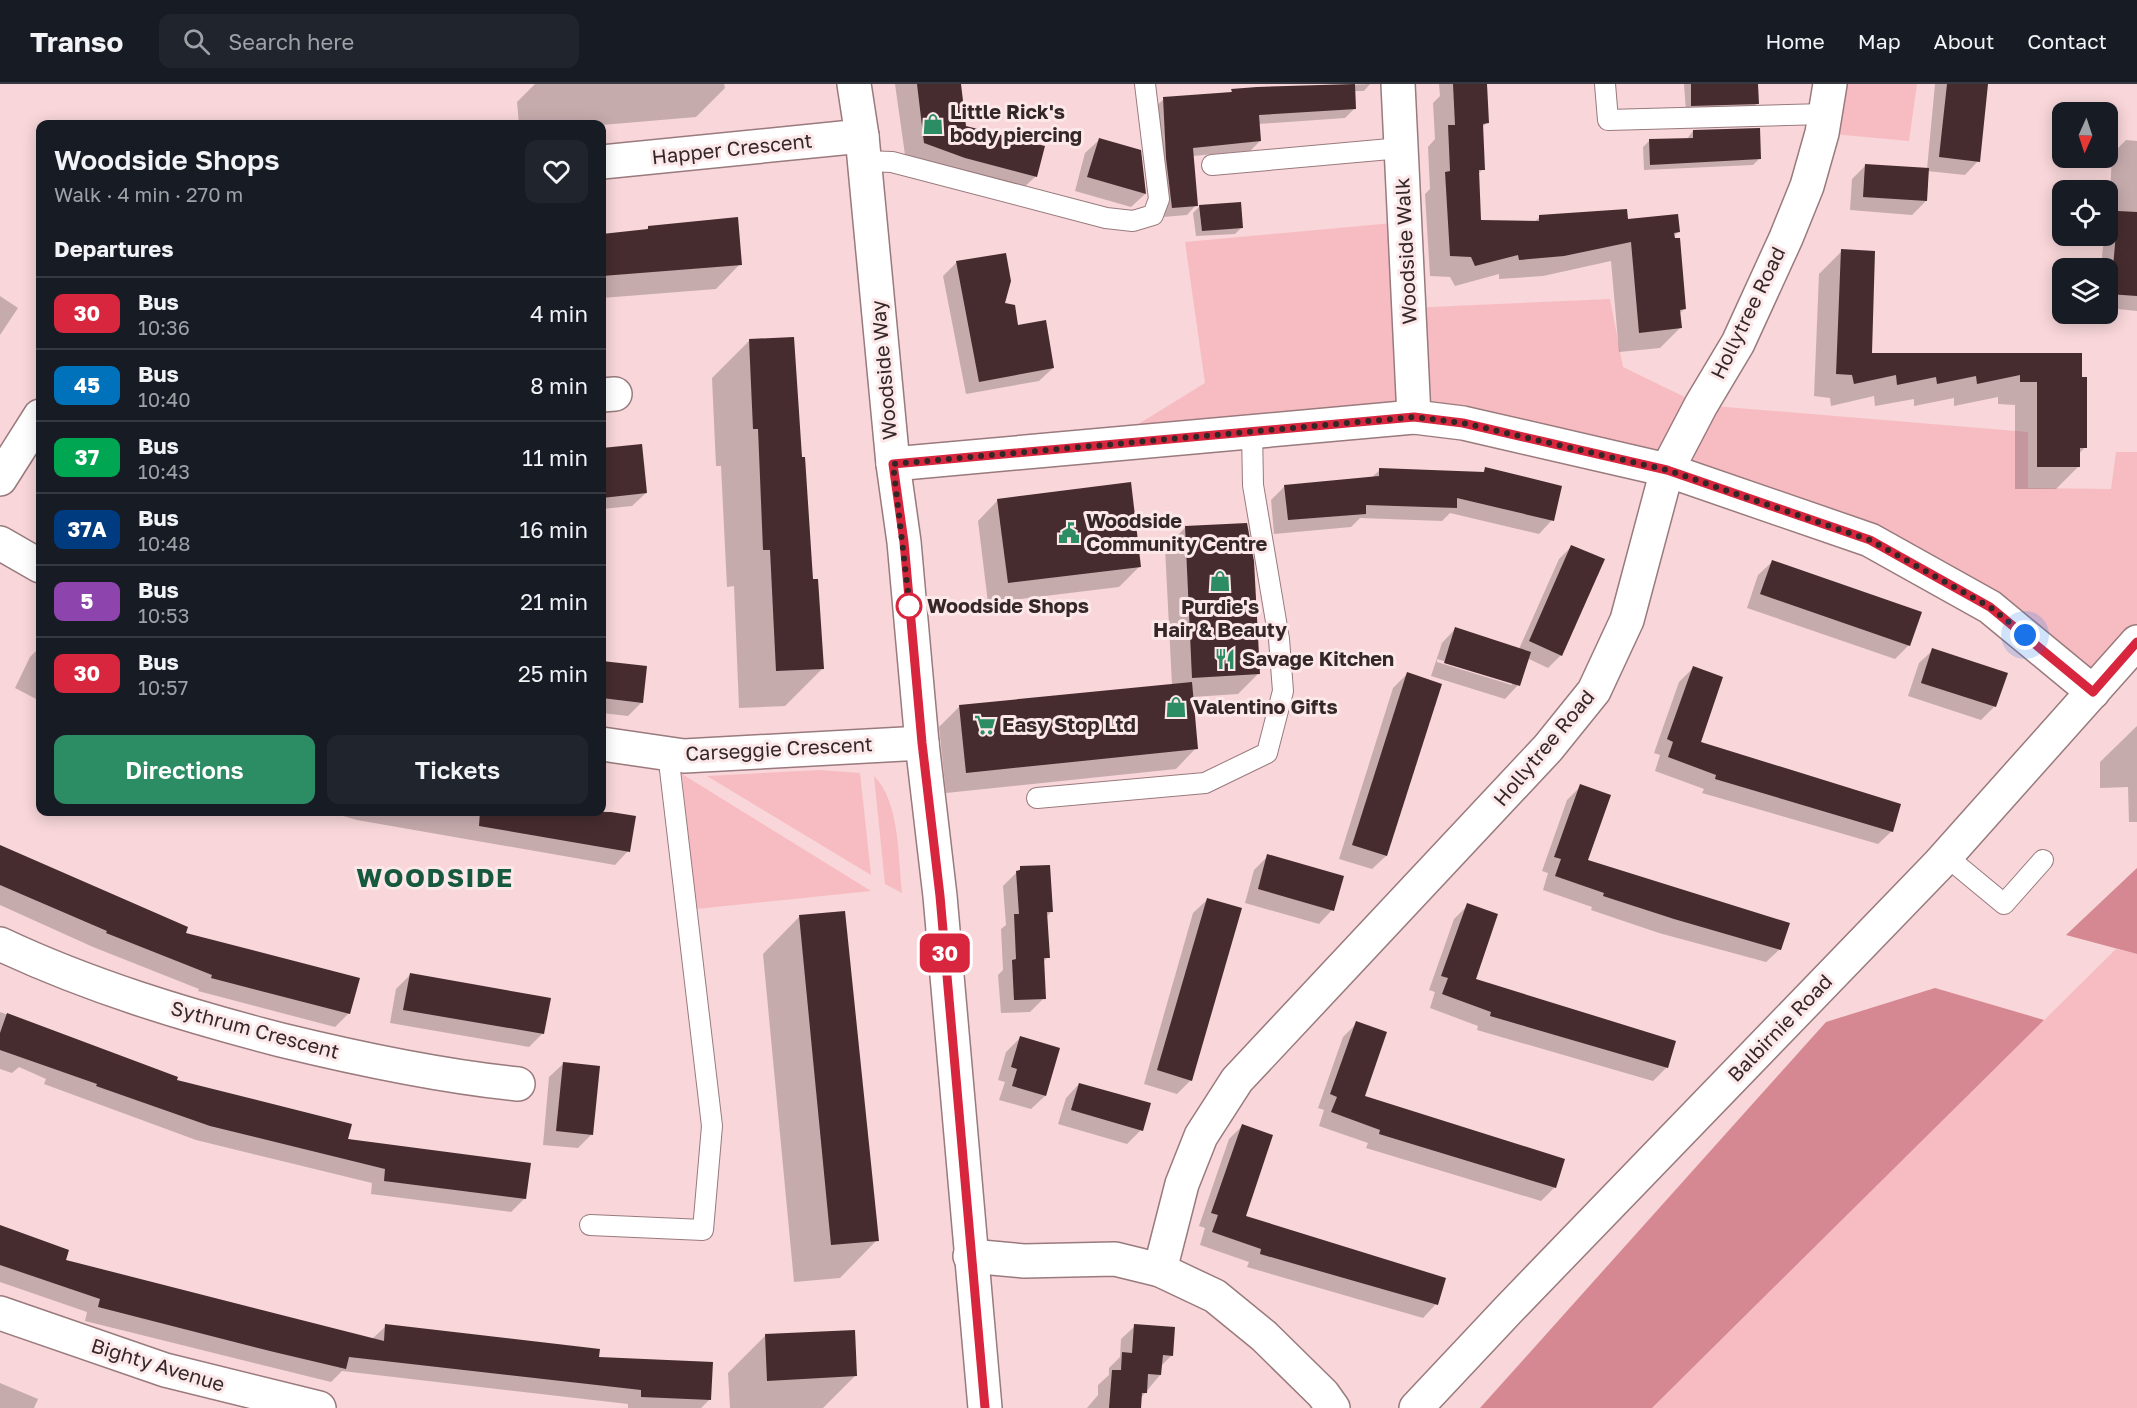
<!DOCTYPE html>
<meta charset="utf-8">
<style>
:root{--surface:#171b24;--page:#20242c;--text:#f1f3f6;--muted:#9ea1a6;--line:#363941;--accent:#2c8c64}
body{margin:0;font-family:"Golos Text",sans-serif;background:var(--page);color:var(--text);height:100vh;display:flex;flex-direction:column;font-size:22px;white-space:nowrap}
*{box-sizing:border-box;margin:0}
p{font-size:20px;color:var(--muted)}
.icon{flex:none;width:33px;height:33px;fill:none;stroke:currentColor;stroke-width:2;stroke-linecap:round;stroke-linejoin:round}
.map{position:relative;flex:1;overflow:hidden}
.drawer{position:absolute;left:36px;top:36px;width:570px;height:696px;display:flex;flex-direction:column;background:var(--surface);border-radius:12px;box-shadow:0 3px 15px #0003}
.drawer>*{flex:none}
.badge{padding:0 12px;border-radius:9px;font-size:21px;line-height:39px}
.needle{width:39px;rotate:183deg}
.tools{position:absolute;left:2052px;top:18px;display:grid;gap:12px}
.tools a{display:grid;place-items:center;width:66px;height:66px;border-radius:12px;background:var(--surface);box-shadow:0 3px 15px #0003;font-size:30px}
.you{position:absolute;width:30px;height:30px;margin:-15px;border:4px solid #fff;border-radius:50%;background:#1a73e8;box-shadow:0 0 0 9px #1a73e833}
.map>.badge{position:absolute;translate:-50% -50%;box-shadow:0 0 0 3px #fff}
h2{padding:0 18px;font-size:22px;line-height:54px}
.round{display:grid;place-items:center;flex:none;width:63px;height:63px;border-radius:12px;background:var(--page)}
.summary{display:flex;align-items:center;justify-content:space-between;height:102px;padding:0 18px}
h1{font-size:28px;font-weight:600;line-height:45px}
.action{display:flex;gap:12px;margin-top:auto;padding:12px 18px}
.action a{flex:1;height:69px;border-radius:12px;background:var(--accent);color:#fff;font-size:24px;font-weight:600;line-height:69px;text-align:center}
.action a+a{background:var(--page);color:var(--text)}
ul{padding:0;list-style:none}
li{display:flex;align-items:center;gap:18px;height:72px;padding:0 18px;border-top:2px solid var(--line)}
li div{flex:1}
li b{display:block;font-size:22px}
li em{font-style:normal}
li .badge{min-width:66px;font-weight:700;text-align:center}
header{display:flex;align-items:center;gap:36px;box-sizing:border-box;height:84px;padding:0 30px;background:var(--surface);border-bottom:2px solid var(--line)}
header strong{font-size:28px}
nav{display:flex;gap:33px;margin-inline-start:auto;font-size:21px}
.search{width:420px;height:54px;background:var(--page);display:flex;align-items:center;gap:15px;box-sizing:border-box;padding:0 21px;border-radius:12px;color:var(--muted);font-size:22px}
.map>svg:first-child{display:block}
.green{fill:#f7bcc2}
.forest{fill:#d58891}
.shadow{fill:#0003;fill-rule:evenodd}
.building{fill:#462c2f}
.lines{fill:none;stroke-linecap:round;stroke-linejoin:round}
.lane-casing{stroke:#997a7d;stroke-width:22}
.street-casing{stroke:#997a7d;stroke-width:36}
.secondary-casing{stroke:#997a7d;stroke-width:36}
.lane{stroke:#fff;stroke-width:20}
.street{stroke:#fff;stroke-width:33}
.secondary{stroke:#fff;stroke-width:33}
.line-casing{stroke:#fff;stroke-width:14}
.line{stroke:#d7263d;stroke-width:9}
.walk{stroke:#342728;stroke-width:6;stroke-dasharray:0 10.8}
.stop-dot{fill:#fff;stroke:#d7263d;stroke-width:3}
.labels{text-anchor:middle;stroke-width:6;stroke-linejoin:round;paint-order:stroke}
.poi-label{font-size:20px;font-weight:bold;fill:#342728;stroke:#fce7e9;text-anchor:start}
.street-label{font-size:20px;fill:#342728;stroke:#fce7e9}
.stop-label{font-size:20px;font-weight:bold;fill:#342728;stroke:#fce7e9;text-anchor:start}
.district-label{font-size:26px;font-weight:bold;letter-spacing:1.5px;fill:#16593e;stroke:#fce7e9}
</style>
<header>
<strong>Transo</strong>
<div class="search"><svg class="icon" aria-label="search" viewBox="0 0 24 24"><circle cx="10" cy="10" r="6"/><path d="M15 15l6 6"/></svg>Search here</div>
<nav><a>Home</a><a>Map</a><a>About</a><a>Contact</a></nav>
</header>
<div class="map">
<svg width="2137" height="1324" viewBox="0 0 2137 1324">
<rect width="100%" height="100%" fill="#f8d6d9"/>
<g class="green">
<polygon points="1830,0 1917,0 1909,57 1822,49"/>
<polygon points="1404,138 1409,224 1610,215 1623,283 1701,321 2028,348 2028,404 2111,405 2116,368 2137,368 2137,558 2093,608 1870,456 1463,339 1106,360 1205,299 1185,158"/>
<polygon points="819,686 860,689 871,791 707,692"/>
<polygon points="682,690 871,807 696,825"/>
<path d="M874,692C900,718 898,773 902,809L885,800Z"/>
<polygon points="2116,865 2137,870 2137,1324 1652,1324"/>
</g>
<g class="forest">
<polygon points="2137,784 2137,870 2066,851"/>
<polygon points="1935,904 2044,936 1652,1324 1480,1324 1826,938"/>
</g>
<g class="shadow">
<polygon points="535,0 724,0 725,4 696,33 602,41 519,40 517,18"/>
<polygon points="895,0 959,0 965,43 1036,92 1017,110 906,78"/>
<polygon points="1370,0 1364,7 1354,7 1355,24 1345,34 1258,40 1260,57 1250,67 1192,72 1196,121 1187,131 1163,133 1157,84 1154,24 1164,15 1229,10 1232,7"/>
<polygon points="1439,0 1485,0 1488,38 1481,44 1483,85 1477,91 1479,137 1533,139 1540,133 1626,136 1679,147 1673,153 1685,224 1679,230 1680,244 1660,264 1619,268 1611,177 1543,192 1499,195 1499,190 1455,202 1450,193 1430,192 1425,110 1430,105 1428,63 1435,55 1433,19 1440,12"/>
<polygon points="1684,0 1757,0 1757,19 1751,26 1686,28"/>
<polygon points="1935,0 1986,0 1978,77 1965,91 1927,87 1926,117 1912,131 1850,126 1852,95 1866,81 1927,85"/>
<polygon points="1693,47 1760,74 1753,81 1644,86 1643,63 1650,56 1687,55"/>
<polygon points="1099,56 1145,110 1131,123 1075,107 1085,69"/>
<polygon points="2126,56 2137,57 2137,227 2108,224 2108,184 2101,184 2104,152 2108,152 2112,70"/>
<polygon points="1200,122 1242,143 1235,150 1196,152 1193,129"/>
<polygon points="649,143 740,180 716,205 602,214 602,151 645,147"/>
<polygon points="1842,167 1870,270 2080,270 2085,363 2079,370 2079,382 2056,405 2015,405 2015,321 1998,320 1998,313 1954,322 1954,314 1914,322 1914,315 1875,322 1874,312 1831,322 1830,314 1814,312 1819,190"/>
<polygon points="957,178 1003,220 1017,243 1053,284 1039,297 966,310 943,192"/>
<polygon points="0,212 18,224 0,251"/>
<polygon points="749,257 811,497 822,585 785,622 739,624 734,502 727,503 721,382 716,382 712,294"/>
<polygon points="641,362 646,409 632,422 602,425 602,367"/>
<polygon points="1486,385 1552,436 1539,450 1450,429 1442,437 1360,434 1351,443 1274,450 1271,416 1285,402 1371,394 1380,386 1481,390"/>
<polygon points="998,416 1140,482 1119,503 988,519 978,437"/>
<polygon points="1186,443 1259,589 1238,610 1192,613 1196,664 1176,685 946,709 939,643 960,622 1172,601 1165,464"/>
<path d="M1571,463L1561,571L1548,584L1527,574L1518,601L1505,615L1431,592L1442,559L1455,545L1519,565L1559,475ZM1437,575L1512,598V601L1437,578Z"/>
<polygon points="1772,478 1909,561 1895,575 1747,524 1758,491"/>
<polygon points="40,563 40,617 15,604 30,573"/>
<polygon points="1933,566 1995,622 1981,636 1908,612 1919,579"/>
<polygon points="602,578 646,583 642,618 628,632 602,629"/>
<polygon points="1693,584 1699,659 1892,747 1878,760 1702,709 1704,705 1655,687 1660,671 1654,669 1679,598"/>
<polygon points="1407,590 1440,601 1386,772 1372,785 1339,775 1393,604"/>
<polygon points="2137,642 2137,738 2129,738 2128,703 2100,704 2100,678"/>
<polygon points="1581,702 1586,777 1780,865 1766,878 1659,849 1591,826 1592,823 1543,806 1548,789 1542,787 1567,716"/>
<polygon points="602,727 634,733 628,767 615,781 357,736 329,728"/>
<polygon points="0,764 349,929 335,943 198,907 199,905 93,863 0,821"/>
<polygon points="1268,772 1332,826 1319,840 1245,819 1254,786"/>
<polygon points="1021,784 1052,827 1046,833 1048,873 1042,879 1044,914 1030,928 1001,929 998,891 1003,886 1001,845 1006,841 1003,802"/>
<polygon points="1207,816 1191,996 1177,1010 1144,1000 1193,829"/>
<polygon points="1468,821 1474,896 1674,958 1666,984 1653,997 1477,946 1478,942 1430,924 1435,908 1429,906 1454,835"/>
<polygon points="800,832 877,1156 840,1194 794,1198 763,870"/>
<polygon points="410,891 543,949 529,963 390,939 396,905"/>
<polygon points="0,928 176,993 175,997 525,1114 511,1128 371,1110 372,1099 196,1056 44,1000 46,995 19,983 12,989 0,985"/>
<polygon points="1357,939 1363,1013 1555,1103 1541,1117 1366,1064 1368,1059 1319,1042 1324,1026 1318,1024 1343,953"/>
<polygon points="1020,954 1045,1012 1031,1025 999,1016 1005,998 998,996 1006,968"/>
<polygon points="563,980 592,1050 578,1064 543,1061 549,993"/>
<polygon points="1079,1000 1141,1046 1127,1060 1058,1040 1066,1014"/>
<polygon points="1242,1042 1244,1133 1436,1220 1423,1234 1247,1183 1249,1178 1200,1161 1205,1144 1199,1142 1229,1055"/>
<polygon points="0,1143 64,1177 372,1255 386,1242 598,1274 710,1315 701,1324 628,1324 628,1320 342,1287 331,1298 85,1237 87,1228 0,1198"/>
<polygon points="1135,1242 1172,1271 1161,1282 1160,1291 1140,1315 1139,1324 1087,1324 1098,1311 1098,1301 1109,1291 1109,1284 1120,1273 1121,1255"/>
<polygon points="766,1251 856,1291 823,1324 730,1324 728,1289"/>
<polygon points="0,1299 38,1315 34,1324 0,1324"/>
</g>
<g class="building">
<polygon points="917,0 961,0 966,42 1045,62 1037,93 965,74 924,59"/>
<polygon points="1355,0 1356,25 1259,31 1261,57 1193,64 1198,122 1172,124 1166,74 1163,13 1232,8 1231,5 1257,3"/>
<polygon points="1453,0 1487,0 1489,39 1483,40 1485,86 1479,86 1481,136 1539,137 1539,131 1627,125 1628,135 1678,130 1680,148 1674,149 1675,154 1680,154 1686,225 1680,226 1682,244 1639,249 1631,158 1564,172 1519,176 1518,171 1475,182 1471,173 1450,172 1445,88 1450,87 1448,41 1455,41"/>
<polygon points="1691,0 1758,0 1759,20 1691,22"/>
<polygon points="1947,0 1988,0 1980,78 1939,73"/>
<polygon points="1760,44 1761,75 1650,81 1649,55 1693,54 1693,46"/>
<polygon points="1099,54 1141,66 1146,110 1087,93"/>
<polygon points="1865,80 1929,84 1927,117 1863,113"/>
<polygon points="1241,118 1243,144 1202,147 1199,121"/>
<polygon points="2118,127 2137,128 2137,212 2108,210 2108,182 2113,183"/>
<polygon points="738,133 742,181 602,192 602,150 648,145 648,142"/>
<polygon points="1841,165 1875,167 1872,269 2082,269 2082,293 2087,293 2087,364 2080,364 2080,383 2037,383 2037,298 2020,298 2020,291 1977,300 1976,292 1937,300 1936,293 1897,301 1896,291 1854,300 1852,291 1836,290"/>
<polygon points="1006,169 1011,197 1005,219 1015,221 1018,241 1046,236 1054,284 979,298 956,177"/>
<polygon points="794,253 802,373 805,373 813,495 818,495 824,585 776,587 770,466 763,466 758,345 753,345 749,255"/>
<polygon points="642,360 647,409 602,414 602,364"/>
<polygon points="1485,383 1562,402 1554,437 1457,414 1457,424 1366,421 1366,430 1288,436 1284,401 1379,392 1379,384 1484,388"/>
<polygon points="1131,398 1141,483 1008,499 997,415"/>
<polygon points="1247,439 1254,477 1260,590 1192,594 1185,442"/>
<polygon points="1571,461 1605,475 1562,572 1529,557"/>
<polygon points="1772,476 1922,528 1910,562 1760,510"/>
<polygon points="1455,543 1531,568 1520,602 1444,579"/>
<polygon points="1932,564 2008,589 1996,623 1921,599"/>
<polygon points="602,577 647,582 643,619 602,614"/>
<polygon points="1693,582 1723,593 1701,658 1901,720 1893,748 1715,695 1716,691 1668,673 1673,658 1667,655"/>
<polygon points="1407,588 1442,600 1387,772 1352,761"/>
<polygon points="1192,598 1198,665 966,689 959,621"/>
<polygon points="1580,700 1611,711 1588,776 1790,839 1781,866 1674,835 1603,812 1604,809 1555,792 1561,775 1554,773"/>
<polygon points="480,728 611,728 636,732 630,768 479,742"/>
<polygon points="0,761 188,843 186,849 360,894 350,930 211,894 212,891 106,849 107,847 0,801"/>
<polygon points="1267,770 1344,792 1334,827 1258,805"/>
<polygon points="1050,781 1053,828 1047,828 1050,874 1044,874 1046,915 1014,916 1012,876 1016,875 1014,830 1019,830 1016,787 1020,786 1020,782"/>
<polygon points="1207,814 1242,824 1192,997 1157,986"/>
<polygon points="1467,819 1498,830 1476,895 1676,957 1668,984 1490,932 1491,928 1442,910 1448,894 1441,892"/>
<polygon points="845,827 879,1157 831,1161 799,831"/>
<polygon points="410,889 551,914 544,950 403,926"/>
<polygon points="7,929 178,993 177,996 352,1040 348,1055 531,1079 526,1115 384,1097 385,1085 210,1042 133,1015 96,1002 97,1000 0,966 0,949"/>
<polygon points="1356,937 1387,948 1365,1012 1565,1075 1556,1104 1379,1050 1380,1046 1331,1028 1337,1013 1330,1010"/>
<polygon points="1020,952 1060,964 1046,1012 1012,1002 1017,985 1011,983"/>
<polygon points="563,978 600,982 593,1051 556,1047"/>
<polygon points="1079,999 1151,1019 1143,1047 1071,1026"/>
<polygon points="1242,1040 1273,1051 1246,1132 1446,1194 1438,1221 1260,1170 1261,1165 1212,1148 1218,1131 1211,1129"/>
<polygon points="0,1141 69,1166 66,1176 384,1257 385,1240 600,1265 599,1273 713,1278 711,1316 641,1313 641,1306 349,1273 346,1285 274,1268 98,1223 100,1215 0,1181"/>
<polygon points="1134,1240 1175,1243 1173,1272 1163,1271 1161,1291 1148,1290 1147,1309 1142,1309 1141,1324 1109,1324 1112,1286 1121,1286 1122,1268 1132,1269"/>
<polygon points="855,1246 857,1292 767,1297 765,1250"/>
</g>
<g class="lines">
<defs>
<g id="lane">
<polyline points="1605,0 1608,36 1825,30"/>
<polyline points="864,77 892,78 1106,134 1133,137 1153,131 1159,115 1145,0"/>
<polyline points="1212,81 1401,64"/>
<polyline points="1037,714 1205,699 1267,669 1283,607 1279,555 1253,401 1252,346"/>
<polyline points="1946,772 2004,820 2043,776"/>
<polyline points="590,1141 703,1146 712,1042 668,669"/>
</g>
<g id="street">
<polyline points="1398,0 1414,333"/>
<polyline points="602,78 862,52"/>
<polyline points="602,311 615,310"/>
<polyline points="893,380 1414,333 1463,339 1667,386 1870,456 1990,523 2093,608"/>
<polyline points="0,395 40,332"/>
<polyline points="0,459 40,482"/>
<polyline points="602,660 684,672 922,659"/>
<path d="M0,860C89,902 185,931 281,956C359,975 438,992 518,1000"/>
<polyline points="970,1172 1024,1177 1115,1175 1160,1186 1215,1212 1264,1252 1323,1310 1333,1324"/>
<polyline points="1160,1186 1182,1100 1201,1052 1237,996 1548,664 1594,607 1627,536 1667,386 1701,321 1738,259 1786,154 1807,102 1822,49 1830,0"/>
<polyline points="0,1229 165,1286 319,1324"/>
<polyline points="1416,1324 1510,1224 1939,780 2137,558"/>
</g>
<polyline id="secondary" points="854,0 862,52 893,380 904,458 922,659 940,812 985,1324"/>
</defs>
<use href="#lane" class="lane-casing"/>
<use href="#street" class="street-casing"/>
<use href="#secondary" class="secondary-casing"/>
<use href="#lane" class="lane"/>
<use href="#street" class="street"/>
<use href="#secondary" class="secondary"/>
</g>
<g class="lines">
<defs>
<polyline id="line" points="985,1324 940,812 922,659 904,458 893,380 1414,333 1463,339 1667,386 1870,456 1990,523 2093,608 2137,558"/>
</defs>
<use href="#line" class="line-casing"/>
<use href="#line" class="line"/>
<polyline class="walk" points="909,522 910,525 893,380 1414,333 1463,339 1667,386 1870,456 1990,523 2025,551"/>
</g>
<defs>
<symbol id="shop-bare" viewBox="-9 -9 18 18"><path d="M-5-2.5h2.3a2.7 3.5 0 0 1 5.4 0H5L5.5 6h-11ZM-1.5-2.5h3a1.5 2.3 0 0 0-3 0Z" fill="#2c8c64" stroke="#fce7e9" stroke-width="2.5" paint-order="stroke"/></symbol>
<symbol id="civic-bare" viewBox="-9 -9 18 18"><path d="M-.6-6.5H3V-4.5H.6V-3L4-1V1h2V6H-6V1h2V-1L-.6-3ZM-1.2 2.5V6h2.4V2.5Z" fill="#2c8c64" stroke="#fce7e9" stroke-width="2.5" paint-order="stroke"/></symbol>
<symbol id="restaurant-bare" viewBox="-9 -9 18 18"><path d="M-5-6h1v4h1v-4h1v4h1v-4h1v5L-1.5 .5V6h-2V.5L-5-1ZM5-6V6H3V1.5H1.5Q1.5-4 5-6Z" fill="#2c8c64" stroke="#fce7e9" stroke-width="2.5" paint-order="stroke"/></symbol>
<symbol id="supermarket-bare" viewBox="-9 -9 18 18"><path d="M-6-5.5h2.5l.6 2H6L4.5 2H-2.5L-4.4-4H-6ZM-1.5 3.2a1.3 1.3 0 1 0 .1 0ZM3 3.2a1.3 1.3 0 1 0 .1 0Z" fill="#2c8c64" stroke="#fce7e9" stroke-width="2.5" paint-order="stroke"/></symbol>
</defs>
<g fill-rule="evenodd">
<use href="#shop-bare" x="918" y="25" width="30" height="30"/>
<use href="#civic-bare" x="1054" y="434" width="30" height="30"/>
<use href="#shop-bare" x="1205" y="482" width="30" height="30"/>
<use href="#restaurant-bare" x="1210" y="560" width="30" height="30"/>
<use href="#shop-bare" x="1161" y="608" width="30" height="30"/>
<use href="#supermarket-bare" x="970" y="626" width="30" height="30"/>
</g>
<circle class="stop-dot" cx="909" cy="522" r="12"/>
<g class="labels">
<g class="poi-label">
<text x="950" y="35">Little Rick's<tspan x="950" dy="23">body piercing</tspan></text>
<text x="1086" y="444">Woodside<tspan x="1086" dy="23">Community Centre</tspan></text>
<text x="1220" y="530" text-anchor="middle">Purdie's<tspan x="1220" dy="23">Hair &amp; Beauty</tspan></text>
<text x="1242" y="582">Savage Kitchen</text>
<text x="1193" y="630">Valentino Gifts</text>
<text x="1002" y="648">Easy Stop Ltd</text>
</g>
<g class="street-label">
<text transform="translate(732 65) rotate(-6)" y="7">Happer Crescent</text>
<text transform="translate(1406 167) rotate(-93)" y="7">Woodside Walk</text>
<text transform="translate(1748 229) rotate(-64)" y="7">Hollytree Road</text>
<text transform="translate(884 286) rotate(-95)" y="7">Woodside Way</text>
<text transform="translate(1544 664) rotate(-50)" y="7">Hollytree Road</text>
<text transform="translate(779 665) rotate(-3)" y="7">Carseggie Crescent</text>
<text transform="translate(1780 944) rotate(-46)" y="7">Balbirnie Road</text>
<text transform="translate(255 946) rotate(15)" y="7">Sythrum Crescent</text>
<text transform="translate(158 1281) rotate(17)" y="7">Bighty Avenue</text>
</g>
<g class="stop-label">
<text x="927" y="529">Woodside Shops</text>
</g>
<g class="district-label">
<text x="435" y="803">WOODSIDE</text>
</g>
</g>
</svg>
<div class="tools">
<a><svg class="needle" viewBox="-14 -14 28 28"><path d="M0-13l5 13h-10z" fill="#e53935"/><path d="M0 13l5-13h-10z" fill="#9ea1a6"/></svg></a>
<a><svg class="icon" aria-label="locate" viewBox="0 0 24 24"><circle cx="12" cy="12" r="6"/><path d="M12 2v4M12 18v4M2 12h4M18 12h4"/></svg></a>
<a><svg class="icon" aria-label="layers" viewBox="0 0 24 24"><path d="M12 4l9 5-9 5-9-5zM3 14l9 5 9-5"/></svg></a>
</div>
<div class="you" style="left:2025px;top:551px"></div>
<b class="badge" style="left:945px;top:869px;background:#d7263d;color:#fff">30</b>
<section class="drawer">
<div class="summary"><div><h1>Woodside Shops</h1><p>Walk · 4 min · 270 m</p></div><a class="round"><svg class="icon" aria-label="heart" viewBox="0 0 24 24"><path d="M12 20l-8-8c-3-5 5-10 8-4 3-6 11-1 8 4z"/></svg></a></div>
<h2>Departures</h2>
<ul>
<li><span class="badge" style="background:#d7263d;color:#fff">30</span><div><b>Bus</b><p>10:36</p></div><em>4 min</em></li>
<li><span class="badge" style="background:#0072bc;color:#fff">45</span><div><b>Bus</b><p>10:40</p></div><em>8 min</em></li>
<li><span class="badge" style="background:#00a651;color:#fff">37</span><div><b>Bus</b><p>10:43</p></div><em>11 min</em></li>
<li><span class="badge" style="background:#003b80;color:#fff">37A</span><div><b>Bus</b><p>10:48</p></div><em>16 min</em></li>
<li><span class="badge" style="background:#8e44ad;color:#fff">5</span><div><b>Bus</b><p>10:53</p></div><em>21 min</em></li>
<li><span class="badge" style="background:#d7263d;color:#fff">30</span><div><b>Bus</b><p>10:57</p></div><em>25 min</em></li>
</ul>
<div class="action"><a>Directions</a><a>Tickets</a></div>
</section>
</div>
